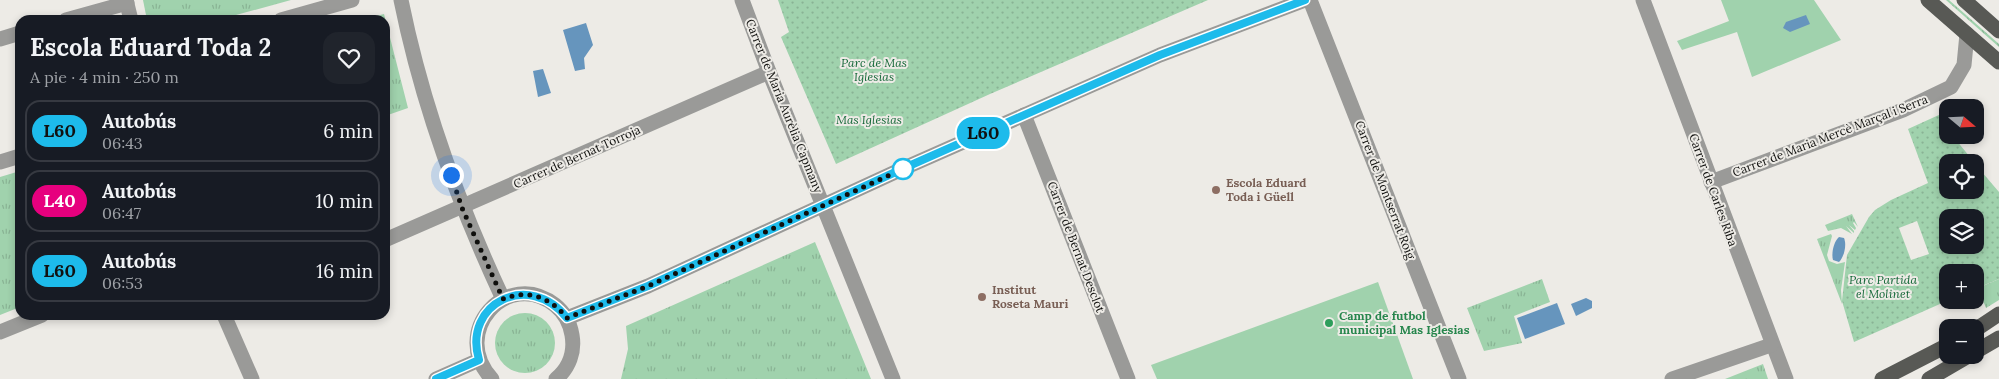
<!DOCTYPE html>
<html lang="es">
<meta charset="utf-8">
<style>
:root{--surface:#171b24;--page:#20242c;--text:#f1f3f6;--muted:#9ea1a6;--line:#363941}
body{margin:0;font-family:Lora,serif;background:var(--page);color:var(--text);height:100vh;display:flex;flex-direction:column;font-size:19px;white-space:nowrap}
*{box-sizing:border-box;margin:0}
p{font-size:16px;color:var(--muted)}
.icon{flex:none;width:28px;height:28px;fill:none;stroke:currentColor;stroke-width:2;stroke-linecap:round;stroke-linejoin:round}
.map{position:relative;flex:1;overflow:hidden}
.side{position:absolute;left:15px;top:15px;width:375px;height:305px;display:flex;flex-direction:column;background:var(--surface);border-radius:15px;box-shadow:0 2px 8px #0003}
.side>*{flex:none}
.badge{padding:0 10px;border-radius:16px;font-size:18px;line-height:32px}
.needle{width:32px;rotate:109deg}
.tools{position:absolute;left:1939px;top:99px;display:grid;gap:10px}
.tools a{display:grid;place-items:center;width:45px;height:45px;border-radius:10px;background:var(--surface);box-shadow:0 2px 8px #0003;font-size:25px}
.you{position:absolute;width:25px;height:25px;margin:-12px;border:4px solid #fff;border-radius:50%;background:#1a73e8;box-shadow:0 0 0 8px #1a73e833}
.map>.badge{position:absolute;translate:-50% -50%;box-shadow:0 0 0 2px #fff}
.round{display:grid;place-items:center;flex:none;width:52px;height:52px;border-radius:15px;background:var(--page)}
.headline{display:flex;align-items:center;justify-content:space-between;height:85px;padding:0 15px}
h1{font-size:24px;font-weight:800;line-height:38px}
ul{padding:0;list-style:none}
li{display:flex;align-items:center;gap:15px;height:62px;margin:0 10px 8px;padding:0 5px;border:2px solid var(--line);border-radius:15px}
li div{flex:1}
li b{display:block;font-size:19px}
li em{font-style:normal}
li .badge{min-width:55px;font-weight:700;text-align:center}
.map>svg:first-child{display:block}
.grass{fill:url(#grass-tufts)}
.park{fill:url(#park-dots);fill-rule:evenodd}
.garden{fill:#a0d2ad}
.water{fill:#6695bd}
.lines{fill:none;stroke-linecap:round;stroke-linejoin:round}
.minor{stroke:#9a9a98;stroke-width:15}
.major{stroke:#585955;stroke-width:15}
.line-casing{stroke:#fff;stroke-width:11}
.line{stroke:#1dbbeb;stroke-width:8}
.walk{stroke:#0f0f0d;stroke-width:5;stroke-dasharray:0 9}
.stop-dot{fill:#fff;stroke:#1dbbeb;stroke-width:2.5}
.education-dot{fill:#8d6e63;stroke:#edebe6;stroke-width:2}
.leisure-dot{fill:#2e9e5b;stroke:#edebe6;stroke-width:2}
.labels{text-anchor:middle;stroke-width:4;stroke-linejoin:round;paint-order:stroke}
.park-label{font-size:12px;font-style:italic;fill:#146838;stroke:#edebe6}
.street-label{font-size:12px;fill:#0f0f0d;stroke:#edebe6}
.education-label{font-size:12px;font-weight:bold;fill:#785e54;stroke:#edebe6;text-anchor:start}
.leisure-label{font-size:12px;font-weight:bold;fill:#27864d;stroke:#edebe6;text-anchor:start}
</style>
<div class="map">
<svg width="1999" height="379" viewBox="0 0 1999 379">
<defs>
<pattern id="grass-tufts" width="24" height="20" patternUnits="userSpaceOnUse" patternTransform="scale(1.25)"><rect width="24" height="20" fill="#a0d2ad"/><path d="M3 7l-1-3M5 7V3M7 7l1-3M15 17l-1-3M17 17v-4M19 17l1-3" fill="none" stroke="#89b394"/></pattern>
<pattern id="park-dots" width="8" height="8" patternUnits="userSpaceOnUse" patternTransform="scale(1.25)"><rect width="8" height="8" fill="#a0d2ad"/><path d="M2 2h.1M6 6h.1" fill="none" stroke="#89b394" stroke-width="1.8" stroke-linecap="round"/></pattern>
</defs>
<rect width="100%" height="100%" fill="#edebe6"/>
<g class="grass">
<polygon points="143,0 291,0 218,20 147,20"/>
<polygon points="1946,0 1949,0 1999,44 1999,47"/>
<polygon points="384,14 408,108 385,116 385,20 360,20"/>
<polygon points="20,171 20,307 0,315 0,177"/>
<polygon points="1852,214 1858,227 1854,222 1853,223 1856,228 1855,230 1849,225 1854,231 1854,233 1846,226 1852,234 1841,228 1828,231 1825,225"/>
<polygon points="1831,234 1832,236 1827,255 1829,261 1837,264 1845,262 1841,290 1842,304 1817,239"/>
<polygon points="815,242 871,379 621,379 628,349 626,326"/>
<polygon points="1542,279 1550,302 1514,316 1522,343 1484,351 1467,308"/>
<polygon points="1999,279 1999,300 1986,308 1978,288"/>
<circle cx="525" cy="343" r="30"/>
<polygon points="1763,364 1768,379 1725,379"/>
</g>
<g class="park">
<polygon points="778,0 1208,0 990,94 836,164 781,37 789,32"/>
<path d="M1941,114L1947,126L1948,135H1952L1974,162H1948V190H1975V164L1999,192V279L1975,289V272H1948L1949,300L1854,342L1842,301L1847,255L1869,217L1875,210L1891,200L1928,183L1908,129ZM1948,218H1975V245H1948ZM1917,221L1929,254L1911,260L1899,228Z"/>
</g>
<g class="garden">
<polygon points="1721,0 1814,0 1841,40 1752,77 1737,32 1682,50 1677,41 1729,21"/>
<polygon points="1378,282 1413,379 1157,379 1151,365"/>
</g>
<g class="water">
<polygon points="1806,15 1810,24 1790,32 1783,28 1786,22"/>
<polygon points="586,23 593,45 584,58 585,69 575,71 563,30"/>
<polygon points="543,69 551,93 538,97 533,71"/>
<path d="M1839,237L1844,238C1847,245 1844,257 1839,262L1833,260C1831,253 1834,241 1839,237Z"/>
<polygon points="1586,298 1592,301 1592,308 1576,316 1571,304"/>
<polygon points="1557,303 1565,324 1525,339 1517,318"/>
</g>
<g class="lines">
<g class="minor">
<polyline points="126,0 131,20"/>
<path d="M401,0C422,104 458,203 503,299"/>
<polyline points="742,0 769,72 893,379"/>
<polyline points="1310,0 1459,379"/>
<polyline points="1643,0 1786,379"/>
<polyline points="66,20 127,3"/>
<polyline points="281,20 352,0"/>
<polyline points="0,39 20,33"/>
<polyline points="1024,115 1128,379"/>
<polyline points="0,162 20,156"/>
<polyline points="1711,182 1903,110 1951,87 1964,65 1967,34"/>
<polyline points="385,240 769,72"/>
<polyline points="224,315 252,379"/>
<polyline points="567,318 648,286 902,169 1160,55 1305,0"/>
<polyline points="0,332 42,315"/>
<polyline points="436,379 479,360"/>
<path d="M492,379C449,333 507,267 555,305C565,313 570,323 572,335C575,352 569,368 556,379"/>
<polyline points="1672,379 1771,345"/>
</g>
<g class="major">
<polyline points="1928,0 1999,62"/>
<polyline points="1964,0 1999,31"/>
<polyline points="1975,330 1999,314"/>
<polyline points="1975,352 1999,338"/>
<polyline points="1882,379 1948,345"/>
<polyline points="1929,379 1970,355"/>
</g>
</g>
<g class="lines">
<defs>
<path id="line" d="M436,379L479,360C462,303 530,270 567,318L648,286L902,169L1160,55L1305,0"/>
</defs>
<use href="#line" class="line-casing"/>
<use href="#line" class="line"/>
<path class="walk" d="M451,175L462,208L503,299C528,289 550,297 567,318L648,286L903,169"/>
</g>
<circle class="stop-dot" cx="903" cy="169" r="10"/>
<g class="education-dot">
<circle cx="1216" cy="190" r="5"/>
<circle cx="982" cy="297" r="5"/>
</g>
<circle class="leisure-dot" cx="1329" cy="323" r="5"/>
<g class="labels">
<g class="park-label">
<text x="874" y="67">Parc de Mas<tspan x="874" dy="14">Iglesias</tspan></text>
<text x="869" y="124">Mas Iglesias</text>
<text x="1883" y="284">Parc Partida<tspan x="1883" dy="14">el Molinet</tspan></text>
</g>
<g class="street-label">
<text transform="translate(784 106) rotate(68)" y="4">Carrer de Maria Aurèlia Capmany</text>
<text transform="translate(1830 136) rotate(-21)" y="4">Carrer de Maria Mercè Marçal i Serra</text>
<text transform="translate(577 157) rotate(-24)" y="4">Carrer de Bernat Torroja</text>
<text transform="translate(1385 190) rotate(69)" y="4">Carrer de Montserrat Roig</text>
<text transform="translate(1713 190) rotate(70)" y="4">Carrer de Carles Riba</text>
<text transform="translate(1076 247) rotate(69)" y="4">Carrer de Bernat Desclot</text>
</g>
<g class="education-label">
<text x="1226" y="187">Escola Eduard<tspan x="1226" dy="14">Toda i Güell</tspan></text>
<text x="992" y="294">Institut<tspan x="992" dy="14">Roseta Mauri</tspan></text>
</g>
<g class="leisure-label">
<text x="1339" y="320">Camp de futbol<tspan x="1339" dy="14">municipal Mas Iglesias</tspan></text>
</g>
</g>
</svg>
<div class="tools">
<a><svg class="needle" viewBox="-14 -14 28 28"><path d="M0-13l5 13h-10z" fill="#e53935"/><path d="M0 13l5-13h-10z" fill="#9ea1a6"/></svg></a>
<a><svg class="icon" aria-label="locate" viewBox="0 0 24 24"><circle cx="12" cy="12" r="6"/><path d="M12 2v4M12 18v4M2 12h4M18 12h4"/></svg></a>
<a><svg class="icon" aria-label="layers" viewBox="0 0 24 24"><path d="M12 4l9 5-9 5-9-5zM3 14l9 5 9-5"/></svg></a>
<a>+</a>
<a>−</a>
</div>
<div class="you" style="left:451px;top:175px"></div>
<b class="badge" style="left:983px;top:133px;background:#1dbbeb;color:#111">L60</b>
<section class="side">
<div class="headline"><div><h1>Escola Eduard Toda 2</h1><p>A pie · 4 min · 250 m</p></div><a class="round"><svg class="icon" aria-label="heart" viewBox="0 0 24 24"><path d="M12 20l-8-8c-3-5 5-10 8-4 3-6 11-1 8 4z"/></svg></a></div>
<ul>
<li><span class="badge" style="background:#1dbbeb;color:#111">L60</span><div><b>Autobús</b><p>06:43</p></div><em>6 min</em></li>
<li><span class="badge" style="background:#e6007e;color:#fff">L40</span><div><b>Autobús</b><p>06:47</p></div><em>10 min</em></li>
<li><span class="badge" style="background:#1dbbeb;color:#111">L60</span><div><b>Autobús</b><p>06:53</p></div><em>16 min</em></li>
</ul>
</section>
</div>
